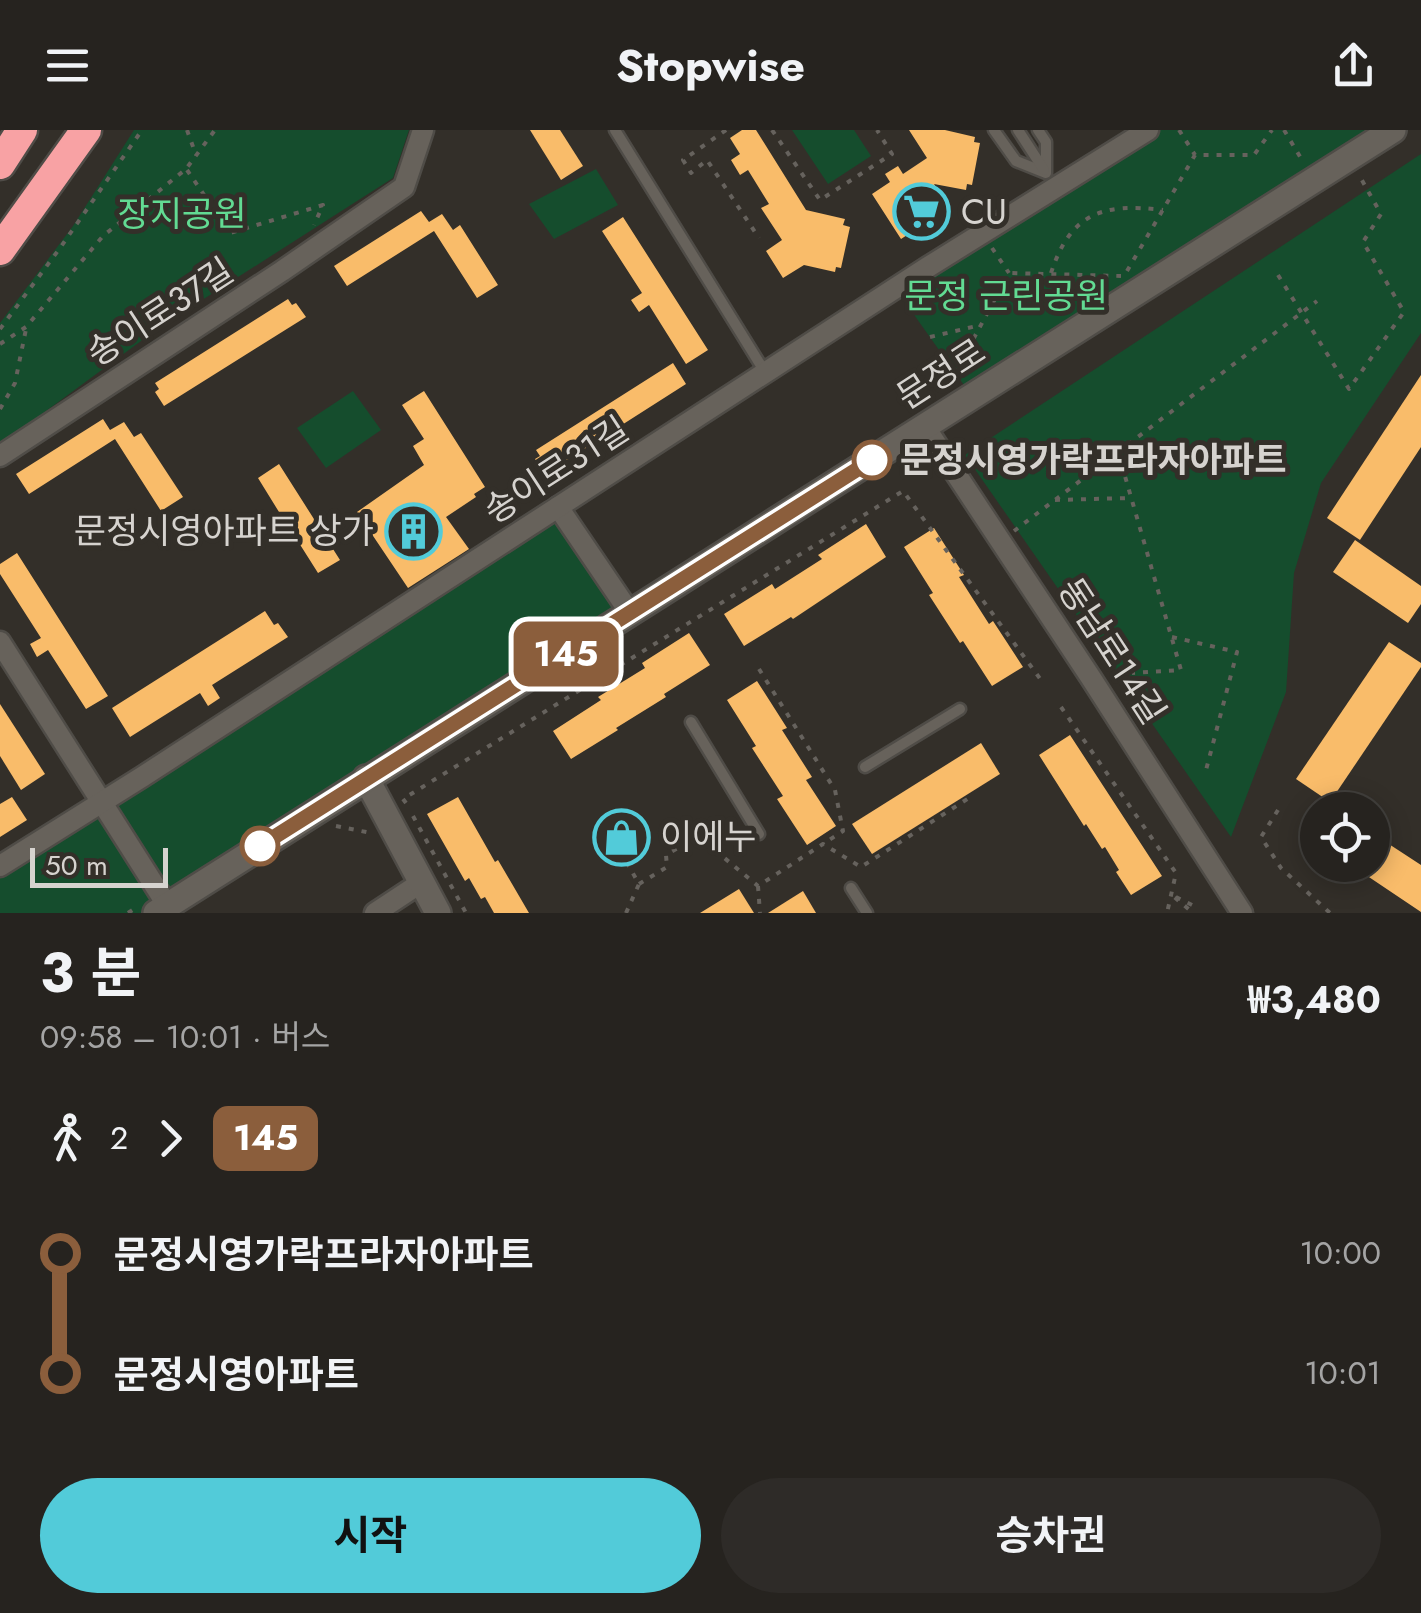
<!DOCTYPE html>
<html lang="ko">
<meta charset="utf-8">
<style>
:root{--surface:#26231f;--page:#2e2b28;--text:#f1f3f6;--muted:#a4a4a4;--line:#42403d;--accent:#52cbd9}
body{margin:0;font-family:Jost,"Noto Sans KR",sans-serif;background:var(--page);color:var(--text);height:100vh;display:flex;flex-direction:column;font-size:38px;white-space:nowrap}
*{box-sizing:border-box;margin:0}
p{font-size:32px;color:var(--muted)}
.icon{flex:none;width:55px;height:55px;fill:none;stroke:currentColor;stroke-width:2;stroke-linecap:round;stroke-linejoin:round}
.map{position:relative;height:783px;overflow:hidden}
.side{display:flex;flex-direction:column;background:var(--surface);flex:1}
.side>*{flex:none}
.badge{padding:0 20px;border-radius:15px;font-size:35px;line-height:65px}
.controls{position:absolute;left:1300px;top:662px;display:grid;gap:20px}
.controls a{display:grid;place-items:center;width:90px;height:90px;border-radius:50%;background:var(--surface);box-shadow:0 5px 25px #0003,0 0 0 2px var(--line);font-size:50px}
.scale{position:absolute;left:30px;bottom:25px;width:138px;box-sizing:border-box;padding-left:10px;border:5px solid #d6d3cf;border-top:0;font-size:28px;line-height:35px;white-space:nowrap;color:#d6d3cf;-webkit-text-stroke:8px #332f29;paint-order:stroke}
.map>.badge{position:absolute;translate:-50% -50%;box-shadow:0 0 0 5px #fff}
.legs{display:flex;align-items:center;gap:15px;height:110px;padding:0 40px;font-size:32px}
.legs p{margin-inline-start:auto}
.head{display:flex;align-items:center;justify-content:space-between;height:170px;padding:0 40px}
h1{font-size:55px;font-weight:700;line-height:75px}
.button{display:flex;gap:20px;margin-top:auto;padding:20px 40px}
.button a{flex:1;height:115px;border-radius:60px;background:var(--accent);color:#111;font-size:40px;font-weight:700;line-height:115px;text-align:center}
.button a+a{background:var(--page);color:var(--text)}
ul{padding:0 40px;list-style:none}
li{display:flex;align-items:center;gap:35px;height:120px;font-size:38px}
li i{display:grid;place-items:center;width:15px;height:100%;margin:0 12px;background:currentColor}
li i::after{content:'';width:25px;height:25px;margin:-12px;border:8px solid;border-radius:50%;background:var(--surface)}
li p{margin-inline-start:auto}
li:first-child i{background:linear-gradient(#0000 50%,currentColor 0)}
li:last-child i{background:linear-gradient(currentColor 50%,#0000 0)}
header{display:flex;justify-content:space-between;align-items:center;height:130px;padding:0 40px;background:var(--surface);font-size:45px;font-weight:700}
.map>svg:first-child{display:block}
.green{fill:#154d2d}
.building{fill:#f9bc6a}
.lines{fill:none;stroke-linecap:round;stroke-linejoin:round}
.lane-casing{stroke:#4f4c47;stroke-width:15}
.street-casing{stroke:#4f4c47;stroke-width:25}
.secondary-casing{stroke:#4f4c47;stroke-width:30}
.highway-casing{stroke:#4f4c47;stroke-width:35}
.path{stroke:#66625d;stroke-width:4;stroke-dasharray:5 8;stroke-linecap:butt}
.lane{stroke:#67625b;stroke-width:10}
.street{stroke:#67625b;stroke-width:20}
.secondary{stroke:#67625b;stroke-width:25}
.highway{stroke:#f8a2a4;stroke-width:30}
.line-1-casing{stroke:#fff;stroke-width:22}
.line-1{stroke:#8b5e3c;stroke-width:15}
.stop-1-dot{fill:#fff;stroke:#8b5e3c;stroke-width:5}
.labels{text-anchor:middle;stroke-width:10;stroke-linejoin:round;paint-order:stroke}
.poi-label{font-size:35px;fill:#d6d3cf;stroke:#332f29;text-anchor:start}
.park-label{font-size:35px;fill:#62db93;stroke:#332f29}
.street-label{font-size:35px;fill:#d6d3cf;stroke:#332f29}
.stop-label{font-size:35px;font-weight:bold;fill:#d6d3cf;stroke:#332f29;text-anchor:start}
</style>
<header><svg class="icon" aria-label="menu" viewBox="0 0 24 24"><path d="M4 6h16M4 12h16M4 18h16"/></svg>Stopwise<svg class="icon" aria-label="share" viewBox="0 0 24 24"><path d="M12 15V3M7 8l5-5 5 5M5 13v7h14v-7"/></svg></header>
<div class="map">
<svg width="1421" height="783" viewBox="0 0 1421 783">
<rect width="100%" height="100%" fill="#332f29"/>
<g class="green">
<polygon points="134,0 409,0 393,48 160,197 0,315 0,193 73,96"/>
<polygon points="792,0 854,0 871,26 828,54"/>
<polygon points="1148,0 1393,0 971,265 895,158"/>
<polygon points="1421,24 1421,203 1321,353 1294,443 1286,562 1231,707 965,325"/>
<polygon points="596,39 618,75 554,109 529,74"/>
<polygon points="353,261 381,300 326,338 297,298"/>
<polygon points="555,385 621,479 357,644 143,783 0,783 0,743"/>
</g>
<g class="building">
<polygon points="530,0 560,0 583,36 561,50"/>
<polygon points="742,0 756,0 806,80 845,89 843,95 850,97 841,138 836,137 835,142 804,135 783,148 766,121 782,110 761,78 769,74 748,40 740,45 731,30 740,24 730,8"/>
<polygon points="909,0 945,0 975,7 974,12 980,13 972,55 967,54 966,60 934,54 949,78 901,109 872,64 890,52 885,44 898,36 903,44 927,28"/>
<polygon points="421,81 429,92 442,84 453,100 460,95 498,155 477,168 434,101 347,156 334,136"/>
<polygon points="623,87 708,220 686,234 649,175 639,182 631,170 642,163 602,101"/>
<polygon points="288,169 292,175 296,173 306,187 164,276 155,262 159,259 155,253"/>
<polygon points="673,233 686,254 545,344 535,329 540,326 536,320"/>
<polygon points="1421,245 1421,317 1360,410 1327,388"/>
<polygon points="424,261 485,357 474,364 476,367 446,387 469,419 408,458 357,382 424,335 413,316 424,309 402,275"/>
<polygon points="103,289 110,300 124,292 134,307 141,303 183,367 161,381 115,309 29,364 16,344"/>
<polygon points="279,334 340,430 318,443 287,394 276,401 268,389 279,382 258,348"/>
<polygon points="866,394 886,427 793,489 791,487 744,516 724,484 772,454 775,459 822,429 818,425"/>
<polygon points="934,398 964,445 959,447 989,494 993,491 1023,537 992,556 963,511 960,513 929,465 933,463 904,417"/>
<polygon points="1355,410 1421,456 1421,474 1408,493 1333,442"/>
<polygon points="17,423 108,566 86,579 48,520 37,527 30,514 41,508 0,444 0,434"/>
<polygon points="265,481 274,495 278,493 288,507 212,555 220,568 208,576 200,563 130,607 112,578"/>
<polygon points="689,503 710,535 664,564 666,567 616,598 618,600 571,629 553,601 601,570 598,567 645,538 642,533"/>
<polygon points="1389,512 1421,533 1421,537 1330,672 1296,649"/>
<polygon points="757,551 787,598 782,600 812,647 806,650 836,696 807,715 777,669 783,666 752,618 756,616 727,570"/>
<polygon points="0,574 45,644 21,660 0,626"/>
<polygon points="1070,605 1162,746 1131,765 1116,742 1119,740 1105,717 1102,719 1086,694 1084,696 1039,625"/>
<polygon points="981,613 1000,644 872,724 852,694"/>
<polygon points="12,667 27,690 0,707 0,674"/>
<polygon points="458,667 495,732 498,730 529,783 494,783 485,767 481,769 469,748 465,751 427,684"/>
<polygon points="1372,703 1421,735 1421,782 1351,735 1372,735"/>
<polygon points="739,759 754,783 700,783"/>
<polygon points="803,761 816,783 768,783"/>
</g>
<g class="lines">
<defs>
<g id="lane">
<polyline points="615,0 765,242"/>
<polyline points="994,0 1016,31 1046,43 1046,12 1038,0"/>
<polyline points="1018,0 1044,40"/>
<polyline points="691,592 759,704"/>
<polyline points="865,637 960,579"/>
<polyline points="851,758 867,783"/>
</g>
<g id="street">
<polyline points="925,297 1091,548 1242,783"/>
<polyline points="0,326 282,141 404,57 423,0"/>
<polyline points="558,377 630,483"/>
<polyline points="0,512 167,775"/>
<polyline points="0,736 142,647 928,137 1148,0"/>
<polyline points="375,783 422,752"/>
</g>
<g id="secondary">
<polyline points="366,648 438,783"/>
<polyline points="156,783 1393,0"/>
</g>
<g id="highway">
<polyline points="0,34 22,0"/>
<polyline points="0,120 86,0"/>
</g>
</defs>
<use href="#lane" class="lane-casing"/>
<use href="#street" class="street-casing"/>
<use href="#secondary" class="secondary-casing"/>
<use href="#highway" class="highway-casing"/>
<g class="path">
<polyline points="187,0 196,25"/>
<polyline points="726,0 683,30 691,43 707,30 759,108"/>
<polyline points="772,0 820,70 892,24 877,0"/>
<polyline points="1179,0 1195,25"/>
<polyline points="1284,0 1302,30"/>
<polyline points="187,40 230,103 323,75 314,95"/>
<polyline points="992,118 1009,143"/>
<polyline points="1127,141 1195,25 1254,25 1272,0"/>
<path d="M1051,143C1071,82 1103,73 1163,80"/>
<polyline points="1278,145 1349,259 1404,182 1363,112 1381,84 1359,45"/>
<polyline points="0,199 60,118 142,0"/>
<polyline points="930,207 981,195"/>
<polyline points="0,214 26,197 103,106 186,39 215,0"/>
<polyline points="955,243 1009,143 1121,146"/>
<polyline points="0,279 15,253 26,199"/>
<polyline points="1118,322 1181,540 1132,543"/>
<polyline points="1055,370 1130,368"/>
<polyline points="1014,401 1317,171"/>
<polyline points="1172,507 1237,522 1205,644"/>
<polyline points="759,539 835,660 843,701 823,714"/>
<polyline points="1061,577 1176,743 1167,783"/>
<polyline points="406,673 403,669 903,361 1041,550"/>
<polyline points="1278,680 1261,707 1281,738 1330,783"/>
<polyline points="413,686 466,783"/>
<polyline points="336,696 371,703"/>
<polyline points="639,754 667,737 666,725 698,706 758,756 823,714 861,737 972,666"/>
<polyline points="758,756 760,783"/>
<polyline points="1192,775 1172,765 1193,783"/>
<polyline points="128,783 137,777"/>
<polyline points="626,783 639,754 626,731"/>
</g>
<use href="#lane" class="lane"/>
<use href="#street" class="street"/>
<use href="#secondary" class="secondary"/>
<use href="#highway" class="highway"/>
</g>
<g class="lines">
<defs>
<polyline id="line-1" points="260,716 872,330"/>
</defs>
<use href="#line-1" class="line-1-casing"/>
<use href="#line-1" class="line-1"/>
</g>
<defs>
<symbol id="supermarket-ring" viewBox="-11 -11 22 22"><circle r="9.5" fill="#332f29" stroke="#52cbd9" stroke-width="1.5"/><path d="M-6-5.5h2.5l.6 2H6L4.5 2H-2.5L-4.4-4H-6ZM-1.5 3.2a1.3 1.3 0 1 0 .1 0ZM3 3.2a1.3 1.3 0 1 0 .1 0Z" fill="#52cbd9"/></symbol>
<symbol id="building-ring" viewBox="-11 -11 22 22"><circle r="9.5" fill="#332f29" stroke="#52cbd9" stroke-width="1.5"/><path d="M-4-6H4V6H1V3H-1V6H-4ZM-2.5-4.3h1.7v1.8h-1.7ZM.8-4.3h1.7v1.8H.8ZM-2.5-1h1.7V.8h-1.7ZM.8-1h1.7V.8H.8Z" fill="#52cbd9"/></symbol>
<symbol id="shop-ring" viewBox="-11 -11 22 22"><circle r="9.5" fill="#332f29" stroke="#52cbd9" stroke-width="1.5"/><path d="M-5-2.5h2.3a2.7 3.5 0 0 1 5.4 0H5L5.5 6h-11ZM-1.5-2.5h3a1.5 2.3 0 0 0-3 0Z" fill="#52cbd9"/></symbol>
</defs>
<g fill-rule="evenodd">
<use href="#supermarket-ring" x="890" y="50" width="63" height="63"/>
<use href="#building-ring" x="382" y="370" width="63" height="63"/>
<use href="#shop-ring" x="590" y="676" width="63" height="63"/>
</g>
<g class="stop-1-dot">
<circle cx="872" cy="330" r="18"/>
<circle cx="260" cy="716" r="18"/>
</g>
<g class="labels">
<g class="poi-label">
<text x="961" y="94">CU</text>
<text x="374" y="413" text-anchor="end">문정시영아파트 상가</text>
<text x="660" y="719">이에누</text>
</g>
<g class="park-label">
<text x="182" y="96">장지공원</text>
<text x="1006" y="178">문정 근린공원</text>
</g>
<g class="street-label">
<text transform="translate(160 182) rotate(-33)" y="12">송이로37길</text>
<text transform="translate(941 244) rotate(-33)" y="12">문정로</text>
<text transform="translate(556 340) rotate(-33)" y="12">송이로31길</text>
<text transform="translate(1112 521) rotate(57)" y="12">동남로14길</text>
</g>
<g class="stop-label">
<text x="900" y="342">문정시영가락프라자아파트</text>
</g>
</g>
</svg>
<div class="controls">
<a><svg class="icon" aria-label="locate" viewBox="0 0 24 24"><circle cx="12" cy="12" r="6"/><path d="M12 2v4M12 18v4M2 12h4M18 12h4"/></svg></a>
</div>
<div class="scale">50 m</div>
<b class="badge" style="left:566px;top:524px;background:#8b5e3c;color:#fff">145</b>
</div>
<section class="side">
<div class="head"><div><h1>3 분</h1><p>09:58 – 10:01 · 버스</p></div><b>₩3,480</b></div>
<div class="legs"><svg class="icon" aria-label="walk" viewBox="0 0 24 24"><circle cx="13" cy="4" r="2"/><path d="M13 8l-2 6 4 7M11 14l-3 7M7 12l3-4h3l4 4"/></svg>2<svg class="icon" aria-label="forward" viewBox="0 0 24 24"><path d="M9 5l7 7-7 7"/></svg><b class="badge" style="background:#8b5e3c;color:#fff">145</b></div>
<ul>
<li><i style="color:#8b5e3c"></i><b>문정시영가락프라자아파트</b><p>10:00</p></li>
<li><i style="color:#8b5e3c"></i><b>문정시영아파트</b><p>10:01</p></li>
</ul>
<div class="button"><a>시작</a><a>승차권</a></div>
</section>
